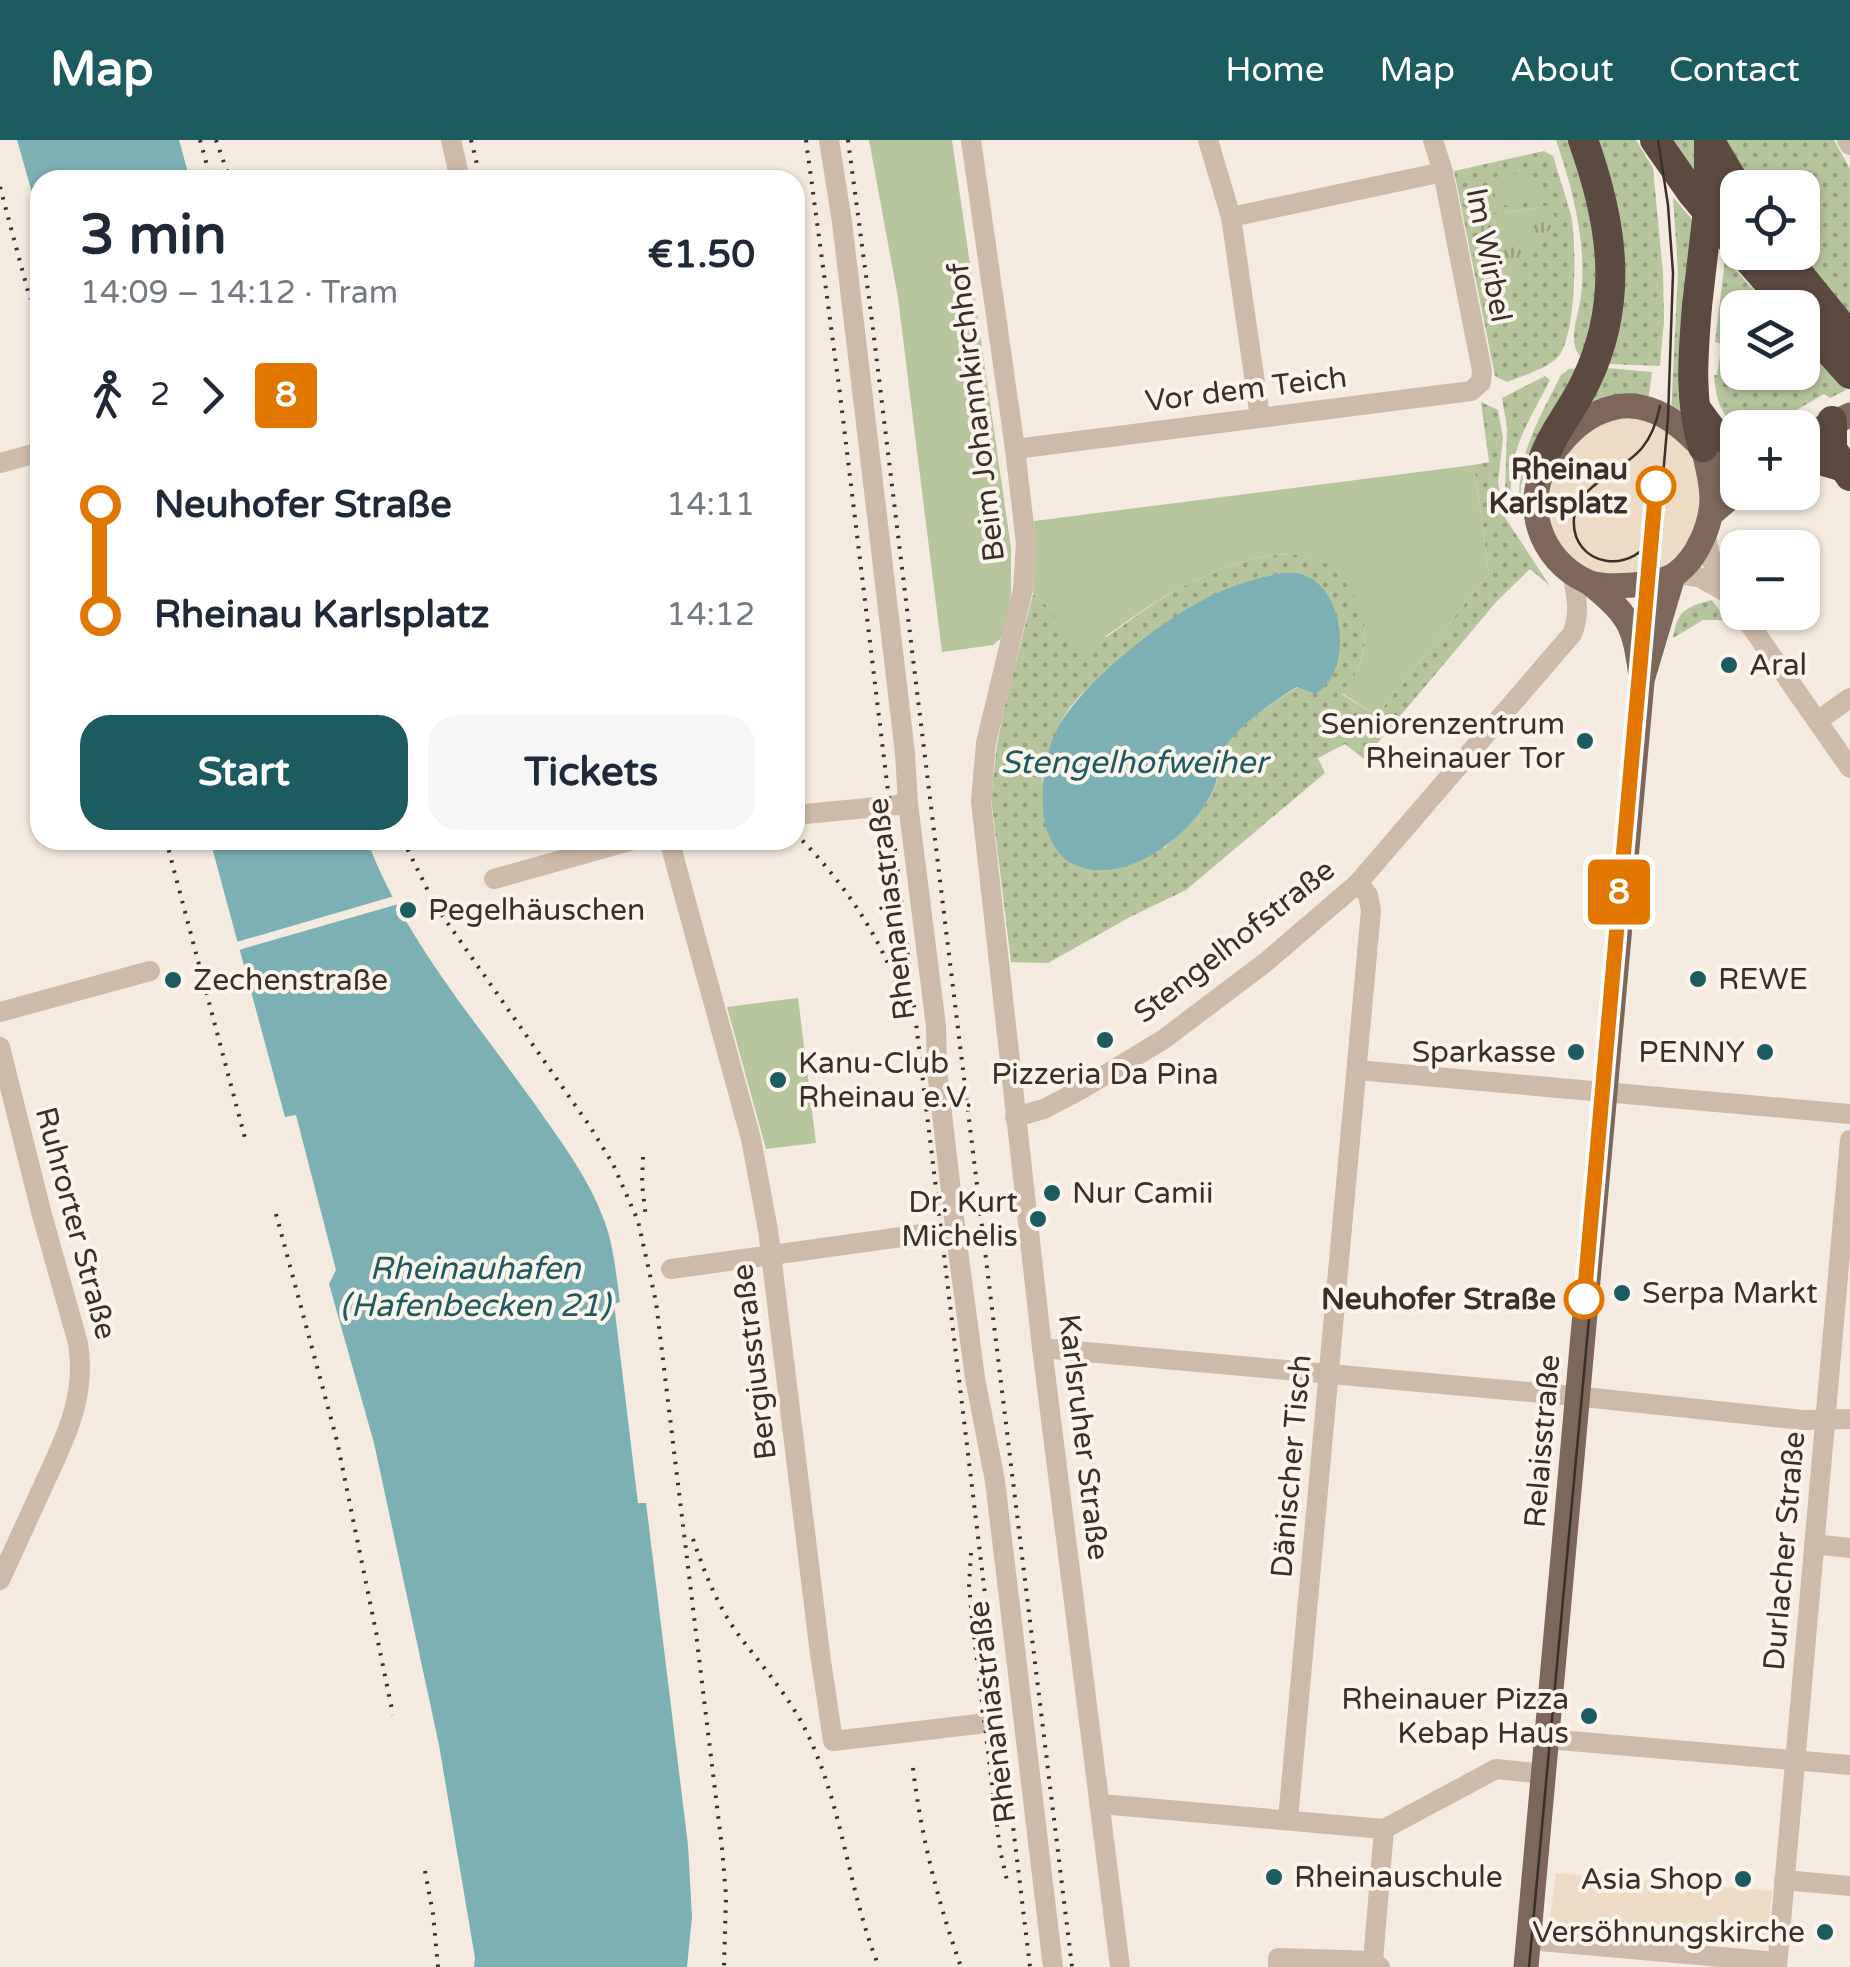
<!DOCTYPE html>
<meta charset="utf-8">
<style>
:root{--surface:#fff;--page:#f6f6f7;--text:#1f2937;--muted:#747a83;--accent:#1c5b5f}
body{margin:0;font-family:"Varela Round",sans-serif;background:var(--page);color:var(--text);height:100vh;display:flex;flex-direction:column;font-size:38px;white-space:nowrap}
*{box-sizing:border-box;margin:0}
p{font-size:32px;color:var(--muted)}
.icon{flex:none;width:55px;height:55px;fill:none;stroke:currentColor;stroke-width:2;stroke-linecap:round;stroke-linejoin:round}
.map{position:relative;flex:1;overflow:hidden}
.drawer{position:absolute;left:30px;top:30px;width:775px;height:680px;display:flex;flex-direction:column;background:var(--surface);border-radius:30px;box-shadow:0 2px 8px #0004}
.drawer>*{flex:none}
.badge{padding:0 20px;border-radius:8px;font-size:35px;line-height:65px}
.buttons{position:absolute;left:1720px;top:30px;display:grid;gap:20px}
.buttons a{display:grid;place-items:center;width:100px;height:100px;border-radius:20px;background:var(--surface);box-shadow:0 2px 8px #0004;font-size:50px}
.map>.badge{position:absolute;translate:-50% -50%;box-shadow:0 0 0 5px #fff}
.legs{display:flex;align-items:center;gap:15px;height:110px;padding:0 50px;font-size:32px}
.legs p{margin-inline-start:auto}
.overview{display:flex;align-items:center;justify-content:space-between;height:170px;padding:0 50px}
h1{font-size:55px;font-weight:800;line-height:75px}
.cta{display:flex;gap:20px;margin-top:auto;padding:20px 50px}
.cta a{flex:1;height:115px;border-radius:30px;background:var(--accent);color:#fff;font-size:40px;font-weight:800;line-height:115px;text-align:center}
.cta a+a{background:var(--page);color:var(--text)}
ul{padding:0 50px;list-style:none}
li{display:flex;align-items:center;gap:35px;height:110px;font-size:38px}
li i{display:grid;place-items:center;width:15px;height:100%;margin:0 12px;background:currentColor}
li i::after{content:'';width:25px;height:25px;margin:-12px;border:8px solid;border-radius:50%;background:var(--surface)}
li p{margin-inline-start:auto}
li:first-child i{background:linear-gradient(#0000 50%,currentColor 0)}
li:last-child i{background:linear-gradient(currentColor 50%,#0000 0)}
header{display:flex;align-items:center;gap:60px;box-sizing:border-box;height:140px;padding:0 50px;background:var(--accent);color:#fff}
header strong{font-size:48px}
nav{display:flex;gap:55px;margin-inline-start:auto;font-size:35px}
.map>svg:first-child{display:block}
.grass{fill:url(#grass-dots);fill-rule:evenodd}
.park{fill:url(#park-tufts)}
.garden{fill:#b7c59d}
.plaza{fill:#eddbc5}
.water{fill:#7bb1b4}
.pier{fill:#f4eadf}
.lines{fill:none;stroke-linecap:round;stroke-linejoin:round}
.minor{stroke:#cebaa9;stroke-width:20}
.major{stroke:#7d665a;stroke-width:25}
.highway{stroke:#5c4940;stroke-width:30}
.tram{stroke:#3b2f29;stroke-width:2.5}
.rail{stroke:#3b2f29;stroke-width:4;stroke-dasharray:2.5 8;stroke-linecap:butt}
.highway-bridge{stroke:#5c4940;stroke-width:30}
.line-1-casing{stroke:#fff;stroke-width:22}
.line-1{stroke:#e17600;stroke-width:15}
.stop-1-dot{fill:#fff;stroke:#e17600;stroke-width:5}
.poi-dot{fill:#1c5b5f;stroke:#fbf4ec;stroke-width:4}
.labels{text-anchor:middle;stroke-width:8;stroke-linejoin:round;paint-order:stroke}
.street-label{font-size:30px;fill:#3b2f29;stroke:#fbf4ec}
.stop-label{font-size:30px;font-weight:bold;fill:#3b2f29;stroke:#fbf4ec;text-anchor:end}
.poi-label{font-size:30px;fill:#3b2f29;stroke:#fbf4ec;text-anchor:start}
.water-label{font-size:32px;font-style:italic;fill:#1c5b5f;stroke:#fbf4ec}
</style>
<header>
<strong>Map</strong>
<nav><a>Home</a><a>Map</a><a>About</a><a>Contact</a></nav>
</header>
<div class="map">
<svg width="1850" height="1827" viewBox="0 0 1850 1827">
<defs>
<pattern id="grass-dots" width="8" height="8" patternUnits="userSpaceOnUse" patternTransform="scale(2.5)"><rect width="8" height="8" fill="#b7c59d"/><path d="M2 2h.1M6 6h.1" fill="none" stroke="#96a080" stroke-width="1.8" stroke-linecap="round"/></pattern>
<pattern id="park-tufts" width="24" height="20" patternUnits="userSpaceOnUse" patternTransform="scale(2.5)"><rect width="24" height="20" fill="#b7c59d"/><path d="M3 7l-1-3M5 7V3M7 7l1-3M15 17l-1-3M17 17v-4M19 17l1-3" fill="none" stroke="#96a080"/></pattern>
</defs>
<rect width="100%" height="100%" fill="#f4eadf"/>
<g class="grass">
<path d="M1556,0H1571L1598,84L1593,199L1580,216C1567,201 1579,174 1581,156C1587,101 1573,51 1556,0Z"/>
<polygon points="1594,0 1636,0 1653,28 1663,133 1664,179 1660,226 1609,224"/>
<polygon points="1666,0 1697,0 1737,66 1737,93"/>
<polygon points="1725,0 1834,0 1850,29 1850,175 1799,113 1802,112 1802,48 1754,47"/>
<path d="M1544,11L1553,16C1559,36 1566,56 1571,76C1577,103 1577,201 1556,219C1543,230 1522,236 1507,242L1495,236L1454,31ZM1547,66L1512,127L1507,157L1494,159L1488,137L1499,111L1487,94L1491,75Z"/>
<polygon points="1673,57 1695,83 1689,278 1671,273 1678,131"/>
<path d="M1725,119L1770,167L1738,168V232H1802L1803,204L1846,250L1830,258L1824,254L1793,272L1796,277C1747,298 1718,293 1714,235H1717L1722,204L1715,202Z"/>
<path d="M1581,228L1529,319L1521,346L1520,375C1514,319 1537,283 1561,235L1569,229Z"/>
<polygon points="1607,228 1652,232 1648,264 1585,267"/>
<path d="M1545,236L1550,240C1523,293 1508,309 1511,373L1505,352L1507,287L1502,258Z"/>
<path d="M1481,262L1498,270L1503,298L1498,343L1506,379L1550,446L1530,429L1497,461L1364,619L1345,604L1318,618L1325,633L1186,750L1130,777L1048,823L1011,822L991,658L997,605L1005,565L1033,454L1048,467L1106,497C1129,482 1152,463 1176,450C1216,430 1280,401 1323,421C1336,427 1346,442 1354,454C1367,475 1368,505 1358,528C1355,537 1347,545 1341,554L1377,575L1489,433L1474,325L1489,322ZM1282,433L1315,554L1298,547C1274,561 1239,585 1224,608C1216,621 1220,633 1215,646C1206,671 1183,689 1165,708L1042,641C1047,618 1053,595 1065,575C1077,556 1097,539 1114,525C1163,483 1216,445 1282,433Z"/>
<path d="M1712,460L1726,480H1703L1673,498C1677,471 1685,467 1712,460Z"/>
</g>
<polygon class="park" points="1488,62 1491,75 1547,66 1558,81 1512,127 1522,142 1507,157 1493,159 1488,137 1499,111 1488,94 1479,92 1472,65"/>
<g class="garden">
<polygon points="869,0 952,0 1011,408 1011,453 1005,495 993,505 942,512 898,158"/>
<polygon points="1532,30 1538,59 1498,67 1491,39"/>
<path d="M1489,323L1474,325L1489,433L1377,575L1341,553C1347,545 1354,537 1358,528C1368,505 1367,475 1353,454C1346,442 1336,427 1322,421C1280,401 1215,430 1176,450C1142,468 1113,494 1079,512L1048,467L1033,454L1035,410L1034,381Z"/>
<polygon points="798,858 816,1003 766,1009 727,867"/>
</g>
<g class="plaza">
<polygon points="1635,274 1669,286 1695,310 1708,377 1667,432 1598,438 1567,420 1547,391 1548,322 1600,277"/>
<polygon points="1556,1733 1772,1751 1767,1802 1549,1785"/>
</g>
<g class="water">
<polygon points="17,0 179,0 190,40 40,40 40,81"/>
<path d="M1282,433C1289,433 1300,433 1306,436C1346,452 1353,533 1315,554L1297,547C1272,562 1245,581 1226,605C1216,618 1220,633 1214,648C1195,694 1124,749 1073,724C1053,714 1043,687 1043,666C1041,633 1048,598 1068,572C1097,532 1159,483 1203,460C1227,447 1255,438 1282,433Z"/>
<path d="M210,700H367C403,797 474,879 534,963C559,999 589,1038 604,1080C614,1106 616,1135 620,1162L614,1164L638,1363H646L688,1705L692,1777L687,1827H474L475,1818L439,1605L374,1303L329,1144L336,1130L296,975L285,977Z"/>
</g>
<polygon class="pier" points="398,755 402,763 235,811 233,803"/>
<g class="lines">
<g class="minor">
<polyline points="451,0 460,40"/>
<polyline points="829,0 842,82 875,359 905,613 908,664 936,886 937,930 956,1095 975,1238 995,1341 1053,1827"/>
<polyline points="971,0 1015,309 1026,403 1023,449 986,603 981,661 1042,1208 1120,1827"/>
<polyline points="1208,0 1231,77 1260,277"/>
<polyline points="1847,0 1850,5"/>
<polyline points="1231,77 1443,32"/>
<polyline points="1015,309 1471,251 1481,242 1482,231 1443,32 1433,0"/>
<polyline points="0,323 40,312"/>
<polyline points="1705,392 1711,420 1738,467"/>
<polyline points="1676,434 1699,437 1726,452"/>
<polyline points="1741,472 1850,628"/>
<polyline points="1817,581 1850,558"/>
<polyline points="795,675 908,664"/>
<polyline points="669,700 751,999 768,1090 820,1514 833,1601 978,1584"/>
<polyline points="494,739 633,700"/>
<polyline points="0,872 150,831"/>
<path d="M0,907L42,1075L78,1203C87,1256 65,1299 43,1346C29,1377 14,1409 0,1440"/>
<polyline points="1357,930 1850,974"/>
<path d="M1015,977L1044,969L1082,949L1164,899L1266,822L1358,743L1572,494C1581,473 1576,454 1572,432"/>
<polyline points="671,1129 923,1094"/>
<polyline points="1042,1208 1574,1256 1803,1280 1850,1279"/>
<polyline points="1814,1404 1850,1408"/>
<polyline points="1547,1599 1850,1625"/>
<polyline points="1101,1664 1384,1689 1496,1629 1544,1634"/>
<polyline points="1288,1679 1371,770 1368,755 1358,743"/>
<polyline points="1784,1740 1850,1746"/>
<polyline points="1529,1800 1777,1822"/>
<polyline points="1373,1821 1384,1689"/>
<polyline points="1278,1827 1278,1818 1373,1821 1380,1827"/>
<polyline points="1777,1827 1850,1000"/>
</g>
<g class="major">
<polyline points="1802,297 1850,275"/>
<path d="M1703,307C1707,324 1712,342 1712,360C1711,385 1698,417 1677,433C1665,442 1647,443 1633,445C1620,446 1600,447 1588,442C1538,420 1520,360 1551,316C1567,292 1587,273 1616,267C1637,262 1662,272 1679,286C1691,295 1701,309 1715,314C1722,316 1730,316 1738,316"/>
<polyline points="1711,374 1738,351"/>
<polyline points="1643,537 1673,436"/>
<path d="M1526,1827L1642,542C1634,488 1634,479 1591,444"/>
</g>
<g class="highway">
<polyline points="1655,0 1692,53 1738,108"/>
<polyline points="1709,0 1738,49"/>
<polyline points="1742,112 1791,168"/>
<polyline points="1781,112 1850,197"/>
<path d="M1697,166C1693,215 1689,260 1703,307"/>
<polyline points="1802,181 1850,234"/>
<polyline points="1696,269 1713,292 1738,305"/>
<polyline points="1832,281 1832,309 1850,336"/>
<polyline points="1802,319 1817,319 1841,326"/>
<path d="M1540,330C1549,295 1571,273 1586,241C1625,160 1612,81 1583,0"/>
</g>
<g class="tram">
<path d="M1656,390C1636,439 1570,427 1574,378C1578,344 1622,332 1642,308C1652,296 1657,281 1660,266"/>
<polyline points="1529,1827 1599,1071 1668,278 1673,133 1668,65 1658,0"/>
</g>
<g class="rail">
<polyline points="200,0 211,40"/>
<polyline points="216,0 230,40"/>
<polyline points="471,0 481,40"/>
<polyline points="806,0 840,254 1030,1827"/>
<polyline points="848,0 872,181 1072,1827"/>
<polyline points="0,47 30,159"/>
<path d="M795,693C844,742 882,798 904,864"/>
<polyline points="166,700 246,1002"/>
<polyline points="403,700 435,765 589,985 613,1024 638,1081 656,1162 722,1708 726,1756 724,1827"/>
<polyline points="643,1017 642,1044 646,1078"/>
<polyline points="276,1074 337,1301 393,1575"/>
<path d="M693,1399C704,1431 716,1462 735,1490C759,1523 788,1554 806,1591C843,1665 848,1751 879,1827"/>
<polyline points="971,1413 969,1445 972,1479 1000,1710 1008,1745"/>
<path d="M913,1628C921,1697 938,1762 961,1827"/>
<polyline points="425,1731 433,1774 438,1827"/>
</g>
<polyline class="highway-bridge" points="1697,166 1709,62 1709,0"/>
</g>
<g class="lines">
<defs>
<polyline id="line-1" points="1584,1159 1656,346"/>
</defs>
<use href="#line-1" class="line-1-casing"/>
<use href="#line-1" class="line-1"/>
</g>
<g class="stop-1-dot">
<circle cx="1656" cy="346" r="18"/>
<circle cx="1584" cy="1159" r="18"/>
</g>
<g class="poi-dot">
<circle cx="1729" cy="525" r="10"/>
<circle cx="1585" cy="601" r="10"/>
<circle cx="408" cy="770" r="10"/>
<circle cx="1698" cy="839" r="10"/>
<circle cx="173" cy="840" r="10"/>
<circle cx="1105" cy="900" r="10"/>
<circle cx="1576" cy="912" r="10"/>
<circle cx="1765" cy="912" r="10"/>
<circle cx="778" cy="940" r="10"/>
<circle cx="1052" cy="1053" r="10"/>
<circle cx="1038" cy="1079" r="10"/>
<circle cx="1622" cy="1153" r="10"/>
<circle cx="1589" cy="1576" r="10"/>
<circle cx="1274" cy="1737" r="10"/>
<circle cx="1743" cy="1739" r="10"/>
<circle cx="1825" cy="1792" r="10"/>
</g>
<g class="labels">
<g class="street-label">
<text transform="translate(1489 115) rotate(79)" y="10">Im Wirbel</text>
<text transform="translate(1246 249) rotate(-7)" y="10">Vor dem Teich</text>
<text transform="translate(976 272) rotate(-97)" y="10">Beim Johannkirchhof</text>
<text transform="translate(891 769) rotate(-97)" y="10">Rhenaniastraße</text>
<text transform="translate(1234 801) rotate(-38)" y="10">Stengelhofstraße</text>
<text transform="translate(76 1083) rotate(75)" y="10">Ruhrorter Straße</text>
<text transform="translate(754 1222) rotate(-97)" y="10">Bergiusstraße</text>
<text transform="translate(1084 1297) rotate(83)" y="10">Karlsruher Straße</text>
<text transform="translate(1542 1301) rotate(-85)" y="10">Relaisstraße</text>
<text transform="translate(1291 1326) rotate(-85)" y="10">Dänischer Tisch</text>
<text transform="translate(1784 1411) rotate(-85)" y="10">Durlacher Straße</text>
<text transform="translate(992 1572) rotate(-97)" y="10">Rhenaniastraße</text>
</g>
<g class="stop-label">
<text x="1628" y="339">Rheinau<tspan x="1628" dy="34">Karlsplatz</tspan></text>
<text x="1556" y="1169">Neuhofer Straße</text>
</g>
<g class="poi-label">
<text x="1749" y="535">Aral</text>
<text x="1565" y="594" text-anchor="end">Seniorenzentrum<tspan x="1565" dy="34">Rheinauer Tor</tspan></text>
<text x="428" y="780">Pegelhäuschen</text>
<text x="1718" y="849">REWE</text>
<text x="193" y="850">Zechenstraße</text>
<text x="1556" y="922" text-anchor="end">Sparkasse</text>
<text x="1745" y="922" text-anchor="end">PENNY</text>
<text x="798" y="933">Kanu-Club<tspan x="798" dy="34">Rheinau e.V.</tspan></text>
<text x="1105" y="944" text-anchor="middle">Pizzeria Da Pina</text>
<text x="1072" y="1063">Nur Camii</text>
<text x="1018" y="1072" text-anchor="end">Dr. Kurt<tspan x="1018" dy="34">Michelis</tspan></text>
<text x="1642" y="1163">Serpa Markt</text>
<text x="1569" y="1569" text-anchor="end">Rheinauer Pizza<tspan x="1569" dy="34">Kebap Haus</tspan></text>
<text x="1294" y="1747">Rheinauschule</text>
<text x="1723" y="1749" text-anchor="end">Asia Shop</text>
<text x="1805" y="1802" text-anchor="end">Versöhnungskirche</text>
</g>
<g class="water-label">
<text x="1134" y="633">Stengelhofweiher</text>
<text x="475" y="1139">Rheinauhafen<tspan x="475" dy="37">(Hafenbecken 21)</tspan></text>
</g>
</g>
</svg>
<div class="buttons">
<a><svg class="icon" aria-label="locate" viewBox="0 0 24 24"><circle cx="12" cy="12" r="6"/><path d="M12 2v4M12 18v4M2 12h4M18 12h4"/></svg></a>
<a><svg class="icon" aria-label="layers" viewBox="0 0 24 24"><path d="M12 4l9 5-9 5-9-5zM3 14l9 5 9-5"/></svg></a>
<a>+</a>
<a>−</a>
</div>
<b class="badge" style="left:1619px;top:752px;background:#e17600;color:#fff">8</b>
<section class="drawer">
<div class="overview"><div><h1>3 min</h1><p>14:09 – 14:12 · Tram</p></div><b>€1.50</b></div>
<div class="legs"><svg class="icon" aria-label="walk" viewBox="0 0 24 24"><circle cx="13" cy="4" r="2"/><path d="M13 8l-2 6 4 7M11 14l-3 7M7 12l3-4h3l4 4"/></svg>2<svg class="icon" aria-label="forward" viewBox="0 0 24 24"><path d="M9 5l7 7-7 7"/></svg><b class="badge" style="background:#e17600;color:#fff">8</b></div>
<ul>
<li><i style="color:#e17600"></i><b>Neuhofer Straße</b><p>14:11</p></li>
<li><i style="color:#e17600"></i><b>Rheinau Karlsplatz</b><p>14:12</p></li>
</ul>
<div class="cta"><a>Start</a><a>Tickets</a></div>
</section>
</div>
